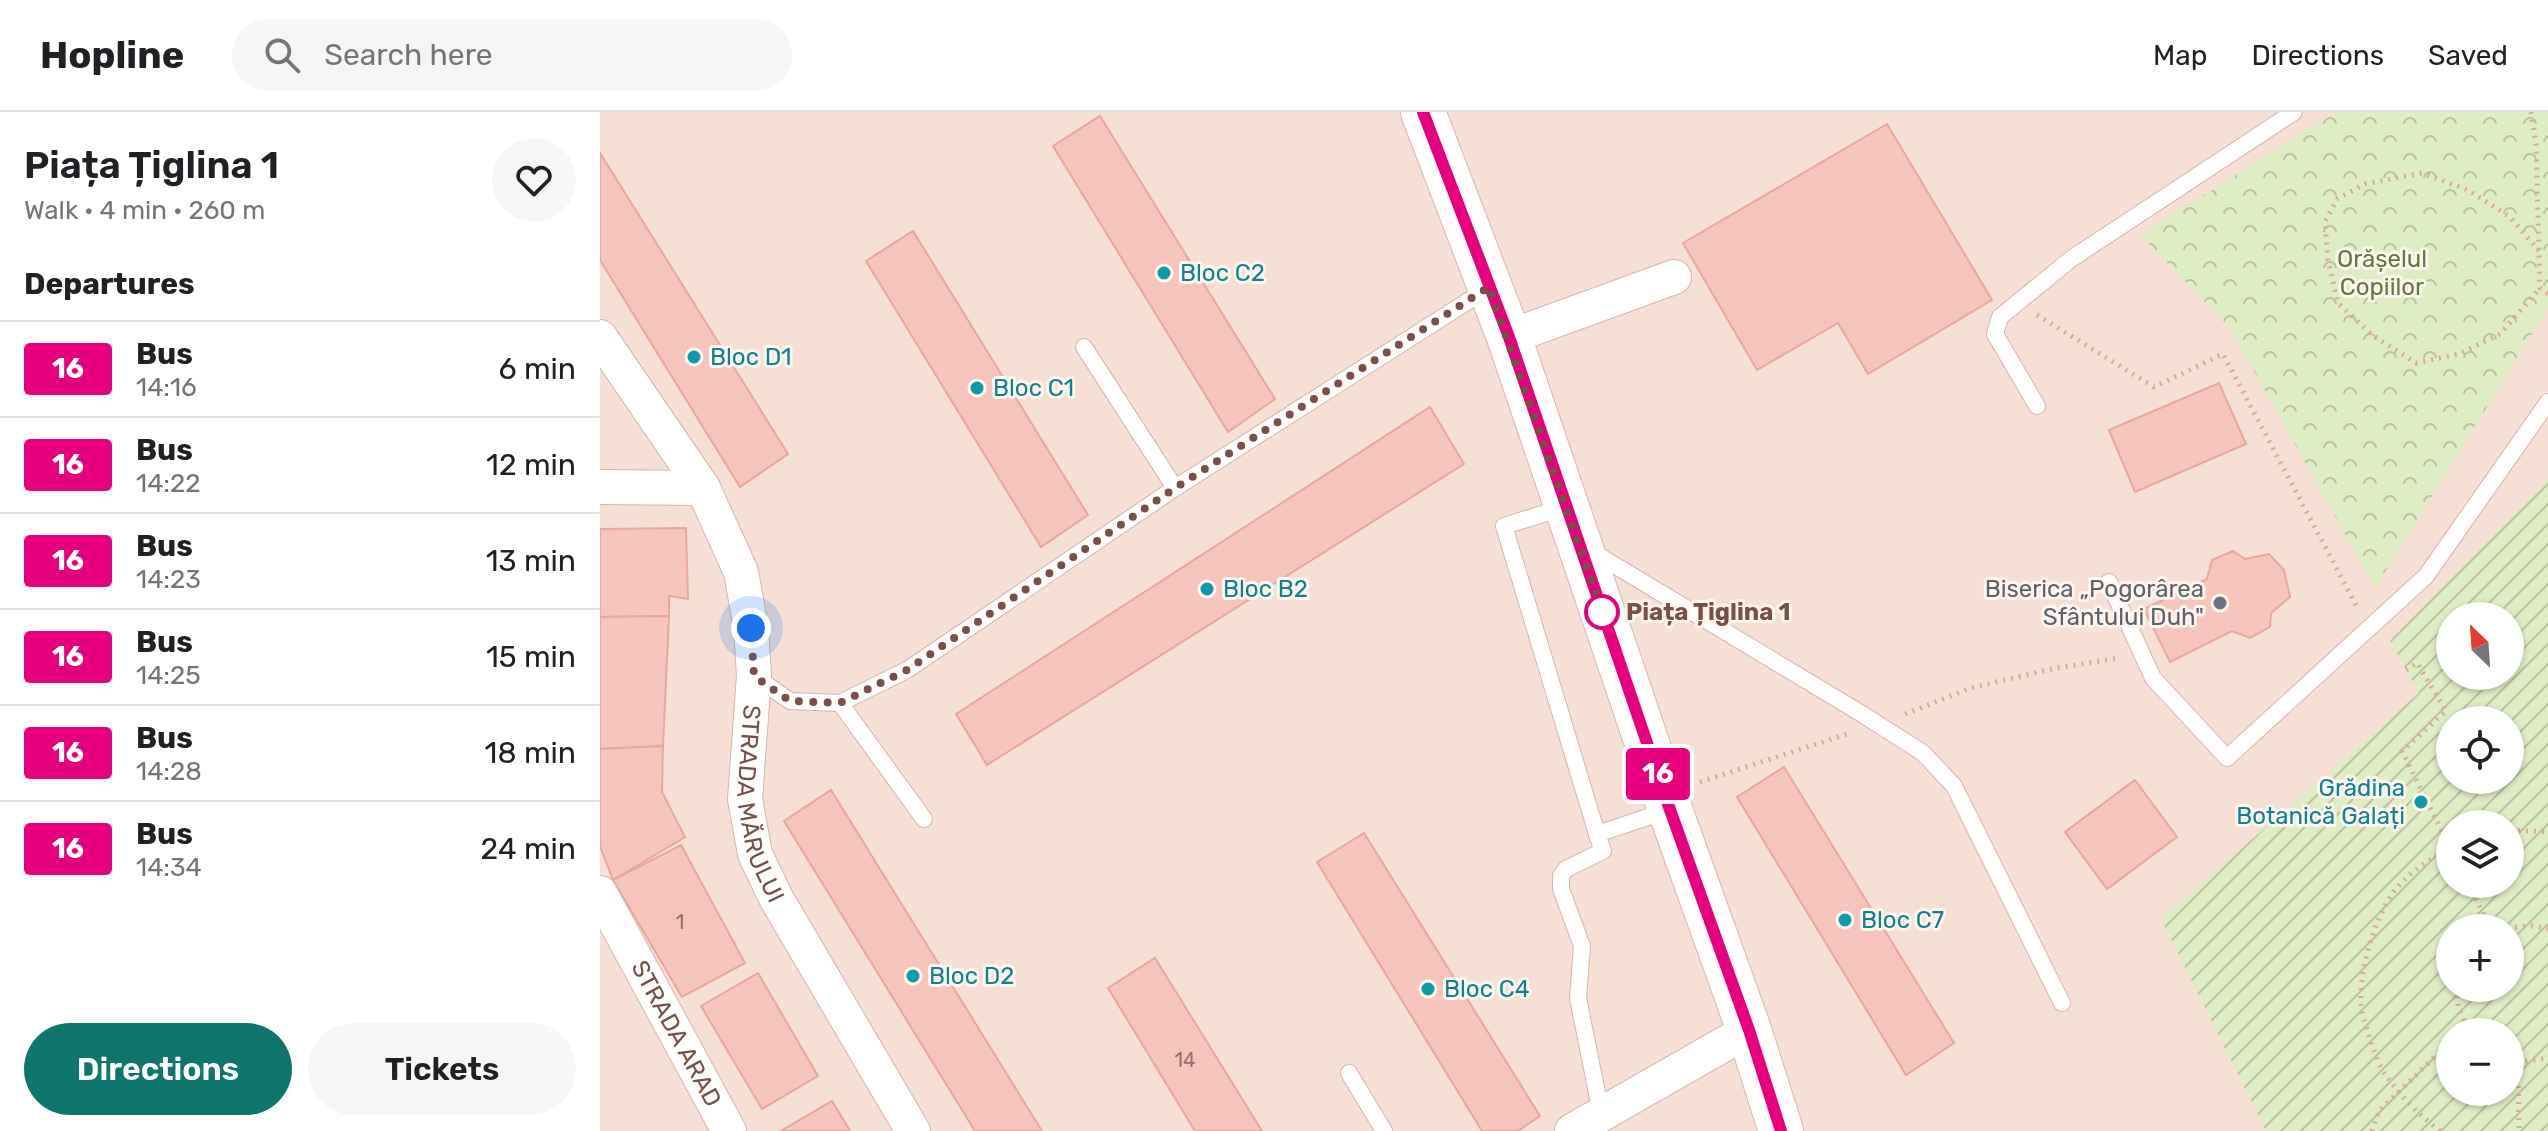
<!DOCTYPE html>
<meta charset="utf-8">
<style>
:root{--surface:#fff;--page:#f6f6f6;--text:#202124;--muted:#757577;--line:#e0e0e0;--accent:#0f766e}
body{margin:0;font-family:Rubik,sans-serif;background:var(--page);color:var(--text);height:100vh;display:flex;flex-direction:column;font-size:30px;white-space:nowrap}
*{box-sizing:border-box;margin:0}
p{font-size:26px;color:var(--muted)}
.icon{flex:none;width:44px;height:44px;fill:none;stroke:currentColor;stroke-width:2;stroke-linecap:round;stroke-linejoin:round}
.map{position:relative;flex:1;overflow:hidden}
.drawer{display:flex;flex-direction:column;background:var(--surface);width:600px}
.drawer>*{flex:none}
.badge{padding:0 16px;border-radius:6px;font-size:28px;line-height:52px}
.needle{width:52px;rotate:335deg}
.buttons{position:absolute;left:1836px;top:490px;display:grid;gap:16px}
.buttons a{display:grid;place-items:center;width:88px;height:88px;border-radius:50%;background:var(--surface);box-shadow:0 2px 6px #0004;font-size:40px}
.you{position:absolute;width:40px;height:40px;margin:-20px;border:6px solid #fff;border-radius:50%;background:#1a73e8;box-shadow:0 0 0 12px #1a73e833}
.map>.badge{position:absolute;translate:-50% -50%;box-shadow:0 0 0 4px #fff}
h2{padding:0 24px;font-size:30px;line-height:72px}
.round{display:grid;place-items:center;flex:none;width:84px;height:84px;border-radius:42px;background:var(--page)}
.overview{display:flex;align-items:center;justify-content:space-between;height:136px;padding:0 24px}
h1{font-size:38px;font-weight:600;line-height:60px}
.cta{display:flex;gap:16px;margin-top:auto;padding:16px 24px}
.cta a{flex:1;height:92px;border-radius:48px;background:var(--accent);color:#fff;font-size:32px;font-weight:600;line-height:92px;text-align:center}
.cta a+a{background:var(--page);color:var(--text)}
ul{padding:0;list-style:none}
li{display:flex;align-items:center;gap:24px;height:96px;padding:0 24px;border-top:2px solid var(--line)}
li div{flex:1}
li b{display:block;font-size:30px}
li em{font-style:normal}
li .badge{min-width:88px;font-weight:700;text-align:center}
header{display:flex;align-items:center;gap:48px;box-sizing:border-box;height:112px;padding:0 40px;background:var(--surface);border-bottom:2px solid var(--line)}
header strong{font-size:38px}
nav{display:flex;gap:44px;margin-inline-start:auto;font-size:28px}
.search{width:560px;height:72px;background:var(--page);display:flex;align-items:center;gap:20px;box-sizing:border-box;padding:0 28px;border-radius:44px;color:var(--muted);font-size:30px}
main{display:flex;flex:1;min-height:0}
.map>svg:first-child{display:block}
.residential{fill:#f6dfd5;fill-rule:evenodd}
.park{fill:url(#park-crowns)}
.garden{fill:url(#garden-furrows);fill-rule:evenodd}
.building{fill:#f5c5bd;stroke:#e9a69c;stroke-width:2}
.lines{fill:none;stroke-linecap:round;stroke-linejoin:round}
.lane-casing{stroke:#d4b5ae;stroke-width:18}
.street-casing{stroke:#d4b5ae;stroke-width:36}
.secondary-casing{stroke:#d9b6ae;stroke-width:46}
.path{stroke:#dba79f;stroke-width:5;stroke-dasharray:2 6;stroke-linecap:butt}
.lane{stroke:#fff;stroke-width:16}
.street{stroke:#fff;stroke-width:34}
.secondary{stroke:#fff;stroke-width:44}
.line-casing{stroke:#fff;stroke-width:18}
.line{stroke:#e6007e;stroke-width:12}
.walk{stroke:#7a4e49;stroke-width:8;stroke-dasharray:0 14.4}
.culture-dot{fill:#0f9aa8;stroke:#fff5ef;stroke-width:3}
.worship-dot{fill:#6b7280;stroke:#fff5ef;stroke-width:3}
.stop-dot{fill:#fff;stroke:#e6007e;stroke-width:4}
.labels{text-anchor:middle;stroke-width:6;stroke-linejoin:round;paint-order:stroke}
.number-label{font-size:20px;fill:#996c66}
.park-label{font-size:24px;fill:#5e7a3d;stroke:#fff5ef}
.culture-label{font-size:24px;fill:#0d838f;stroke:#fff5ef;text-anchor:start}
.worship-label{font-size:24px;fill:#5b616d;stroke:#fff5ef;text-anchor:end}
.stop-label{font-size:24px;font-weight:bold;fill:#7a4e49;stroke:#fff5ef;text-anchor:start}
.street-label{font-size:24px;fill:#7a4e49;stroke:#fff5ef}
</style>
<header>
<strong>Hopline</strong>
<div class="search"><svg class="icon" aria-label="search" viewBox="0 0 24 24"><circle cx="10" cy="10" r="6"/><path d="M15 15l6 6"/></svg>Search here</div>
<nav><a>Map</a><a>Directions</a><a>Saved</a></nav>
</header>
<main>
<section class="drawer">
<div class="overview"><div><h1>Piața Țiglina 1</h1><p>Walk · 4 min · 260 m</p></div><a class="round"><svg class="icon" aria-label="heart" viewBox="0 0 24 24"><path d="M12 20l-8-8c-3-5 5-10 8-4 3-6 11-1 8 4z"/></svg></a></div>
<h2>Departures</h2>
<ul>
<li><span class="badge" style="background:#e6007e;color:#fff">16</span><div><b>Bus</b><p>14:16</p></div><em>6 min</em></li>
<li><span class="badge" style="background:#e6007e;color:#fff">16</span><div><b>Bus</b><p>14:22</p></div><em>12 min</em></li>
<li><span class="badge" style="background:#e6007e;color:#fff">16</span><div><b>Bus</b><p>14:23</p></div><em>13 min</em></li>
<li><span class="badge" style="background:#e6007e;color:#fff">16</span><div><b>Bus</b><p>14:25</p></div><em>15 min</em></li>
<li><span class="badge" style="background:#e6007e;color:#fff">16</span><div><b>Bus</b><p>14:28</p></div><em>18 min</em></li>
<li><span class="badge" style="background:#e6007e;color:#fff">16</span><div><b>Bus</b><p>14:34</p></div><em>24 min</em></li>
</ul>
<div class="cta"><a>Directions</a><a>Tickets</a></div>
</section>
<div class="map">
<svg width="1948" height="1019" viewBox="0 0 1948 1019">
<defs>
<pattern id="park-crowns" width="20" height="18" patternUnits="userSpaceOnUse" patternTransform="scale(2)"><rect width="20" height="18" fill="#dfedc4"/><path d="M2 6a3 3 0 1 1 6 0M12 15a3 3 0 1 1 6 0" fill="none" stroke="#bac2a1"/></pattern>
<pattern id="garden-furrows" width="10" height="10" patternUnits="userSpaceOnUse" patternTransform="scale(2)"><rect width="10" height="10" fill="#dfedc4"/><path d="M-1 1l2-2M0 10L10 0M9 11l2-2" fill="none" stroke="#bac2a1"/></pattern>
</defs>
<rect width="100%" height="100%" fill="#feefe7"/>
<path class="residential" d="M0,0H1948V1019H0ZM1850,504H1910V564H1850ZM1850,608H1910V668H1850ZM1850,712H1910V772H1850ZM1850,816H1910V876H1850ZM1850,920H1910V980H1850Z"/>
<polygon class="park" points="1737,0 1948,0 1948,196 1775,476 1630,216 1540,123"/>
<path class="garden" d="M1948,367V1019H1666L1561,807L1819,581L1790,529ZM1850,504H1910V564H1850ZM1850,608H1910V668H1850ZM1850,712H1910V772H1850ZM1850,816H1910V876H1850ZM1850,920H1910V980H1850Z"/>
<g class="building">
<polygon points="500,4 675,287 628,320 453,34"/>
<polygon points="1287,12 1392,188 1268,262 1238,211 1157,258 1083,131"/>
<polygon points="0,41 188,342 140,375 0,148"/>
<polygon points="313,119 488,403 441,435 266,149"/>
<polygon points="1619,271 1646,332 1535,380 1509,318"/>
<polygon points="830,295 864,352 387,653 356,602"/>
<polygon points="86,416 88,487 69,484 69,504 0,505 0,417"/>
<polygon points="1633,439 1645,447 1669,442 1684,458 1690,485 1671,501 1670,515 1650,526 1632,519 1570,550 1544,497 1607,467 1612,448"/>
<polygon points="69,504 63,634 0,637 0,505"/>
<polygon points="63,634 62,680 85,725 13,768 0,734 0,637"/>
<polygon points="1184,655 1354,931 1306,963 1137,685"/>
<polygon points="1535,668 1577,725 1507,777 1465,720"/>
<polygon points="231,678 442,1019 375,1019 184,709"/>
<polygon points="764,721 940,1004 918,1019 882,1019 717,750"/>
<polygon points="81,733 145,851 82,885 13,768"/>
<polygon points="555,846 662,1019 595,1019 508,876"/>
<polygon points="158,861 218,964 162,997 101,894"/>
<polygon points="232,989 250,1019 181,1019"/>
<polygon points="232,989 250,1019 181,1019"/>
</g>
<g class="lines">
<defs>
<g id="lane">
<polyline points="484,235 575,376"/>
<polyline points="1437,294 1395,222 1400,205 1471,147 1694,0"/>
<polyline points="965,395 904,414 997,722 1069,698"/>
<polyline points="991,439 1262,602 1323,641 1354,674 1462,891"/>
<polyline points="1509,470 1553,566 1627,646 1826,464 1948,290"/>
<polyline points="154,564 190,589 240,591 307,558 575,376 887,177"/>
<polyline points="240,591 324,707"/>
<polyline points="997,722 1003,739 966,757 961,764 961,777 982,834 978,886 1001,1001"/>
<polyline points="749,961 784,1019"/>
</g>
<g id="street">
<path id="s1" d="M0,225L103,376L141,460L151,516L154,564L145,687L155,742L176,786L313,1019"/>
<polyline points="909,225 1074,165"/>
<polyline points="0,375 103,376"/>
<path id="s2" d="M0,781L129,1019"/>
<polyline points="972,1019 1149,918"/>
</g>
<polyline id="secondary" points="823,0 909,225 1064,681 1149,918 1181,1019"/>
</defs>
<use href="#lane" class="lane-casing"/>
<use href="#street" class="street-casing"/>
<use href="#secondary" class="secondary-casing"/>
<g class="path">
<polyline points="1931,0 1936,32 1940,176 1948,182"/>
<polyline points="1939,139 1910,105 1868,78 1822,61 1765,72 1737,87 1725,110 1728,148 1738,191 1772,223 1816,251 1859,242 1900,222 1940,176"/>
<polyline points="1437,203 1554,275 1623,242 1758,497"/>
<polyline points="1806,558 1817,551 1846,599 1802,639 1850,736"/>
<polyline points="1305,602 1371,576 1456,556 1519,546"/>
<polyline points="1100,670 1250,621"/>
<polyline points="1910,718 1948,720"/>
<polyline points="1869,772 1890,816"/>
<polyline points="1907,816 1932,814 1948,817"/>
<polyline points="1857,876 1858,894 1869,920"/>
<polyline points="1910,947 1918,950 1948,946"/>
<polyline points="1918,950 1919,1019"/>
<polyline points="1772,1019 1779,999 1850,930"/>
<path d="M1840,1019C1819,1003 1799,983 1785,962C1777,951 1762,906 1761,892C1759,860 1774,807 1793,781C1807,761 1829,748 1850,736"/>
</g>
<use href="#lane" class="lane"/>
<use href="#street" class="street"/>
<use href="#secondary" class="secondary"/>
</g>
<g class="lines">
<defs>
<polyline id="line" points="823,0 909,225 1064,681 1149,918 1181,1019"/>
</defs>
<use href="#line" class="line-casing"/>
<use href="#line" class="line"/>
<polyline class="walk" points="151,516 154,564 190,589 240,591 307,558 575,376 889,175 1003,502 1002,500"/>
</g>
<g class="culture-dot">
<circle cx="564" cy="161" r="8"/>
<circle cx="94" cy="245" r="8"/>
<circle cx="377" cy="276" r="8"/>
<circle cx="607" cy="477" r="8"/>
<circle cx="1821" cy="690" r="8"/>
<circle cx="1245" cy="808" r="8"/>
<circle cx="313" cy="864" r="8"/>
<circle cx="828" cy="877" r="8"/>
</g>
<circle class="worship-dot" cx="1620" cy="491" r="8"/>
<circle class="stop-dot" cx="1002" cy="500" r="16"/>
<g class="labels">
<g class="number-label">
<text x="80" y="817">1</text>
<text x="585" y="955">14</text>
</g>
<g class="park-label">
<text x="1782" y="155">Orășelul<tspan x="1782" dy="28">Copiilor</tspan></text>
</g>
<g class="culture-label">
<text x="580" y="169">Bloc C2</text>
<text x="110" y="253">Bloc D1</text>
<text x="393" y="284">Bloc C1</text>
<text x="623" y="485">Bloc B2</text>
<text x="1805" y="684" text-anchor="end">Grădina<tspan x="1805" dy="28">Botanică Galați</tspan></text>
<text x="1261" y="816">Bloc C7</text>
<text x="329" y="872">Bloc D2</text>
<text x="844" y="885">Bloc C4</text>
</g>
<g class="worship-label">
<text x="1604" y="485">Biserica „Pogorârea<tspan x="1604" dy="28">Sfântului Duh"</tspan></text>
</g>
<g class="stop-label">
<text x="1026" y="508">Piața Țiglina 1</text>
</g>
<g class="street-label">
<text dy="8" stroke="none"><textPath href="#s1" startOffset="510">STRADA MĂRULUI</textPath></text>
<text dy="8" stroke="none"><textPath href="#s2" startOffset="160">STRADA ARAD</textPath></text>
</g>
</g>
</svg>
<div class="buttons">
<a><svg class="needle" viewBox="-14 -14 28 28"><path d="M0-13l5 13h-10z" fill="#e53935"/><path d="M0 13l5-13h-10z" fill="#757577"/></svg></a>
<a><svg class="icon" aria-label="locate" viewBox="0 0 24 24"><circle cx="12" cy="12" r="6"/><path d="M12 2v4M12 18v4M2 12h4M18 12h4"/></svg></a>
<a><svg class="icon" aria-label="layers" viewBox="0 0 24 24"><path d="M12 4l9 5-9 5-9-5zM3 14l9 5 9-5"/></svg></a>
<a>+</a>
<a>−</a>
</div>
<div class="you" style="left:151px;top:516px"></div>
<b class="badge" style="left:1058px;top:662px;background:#e6007e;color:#fff">16</b>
</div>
</main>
